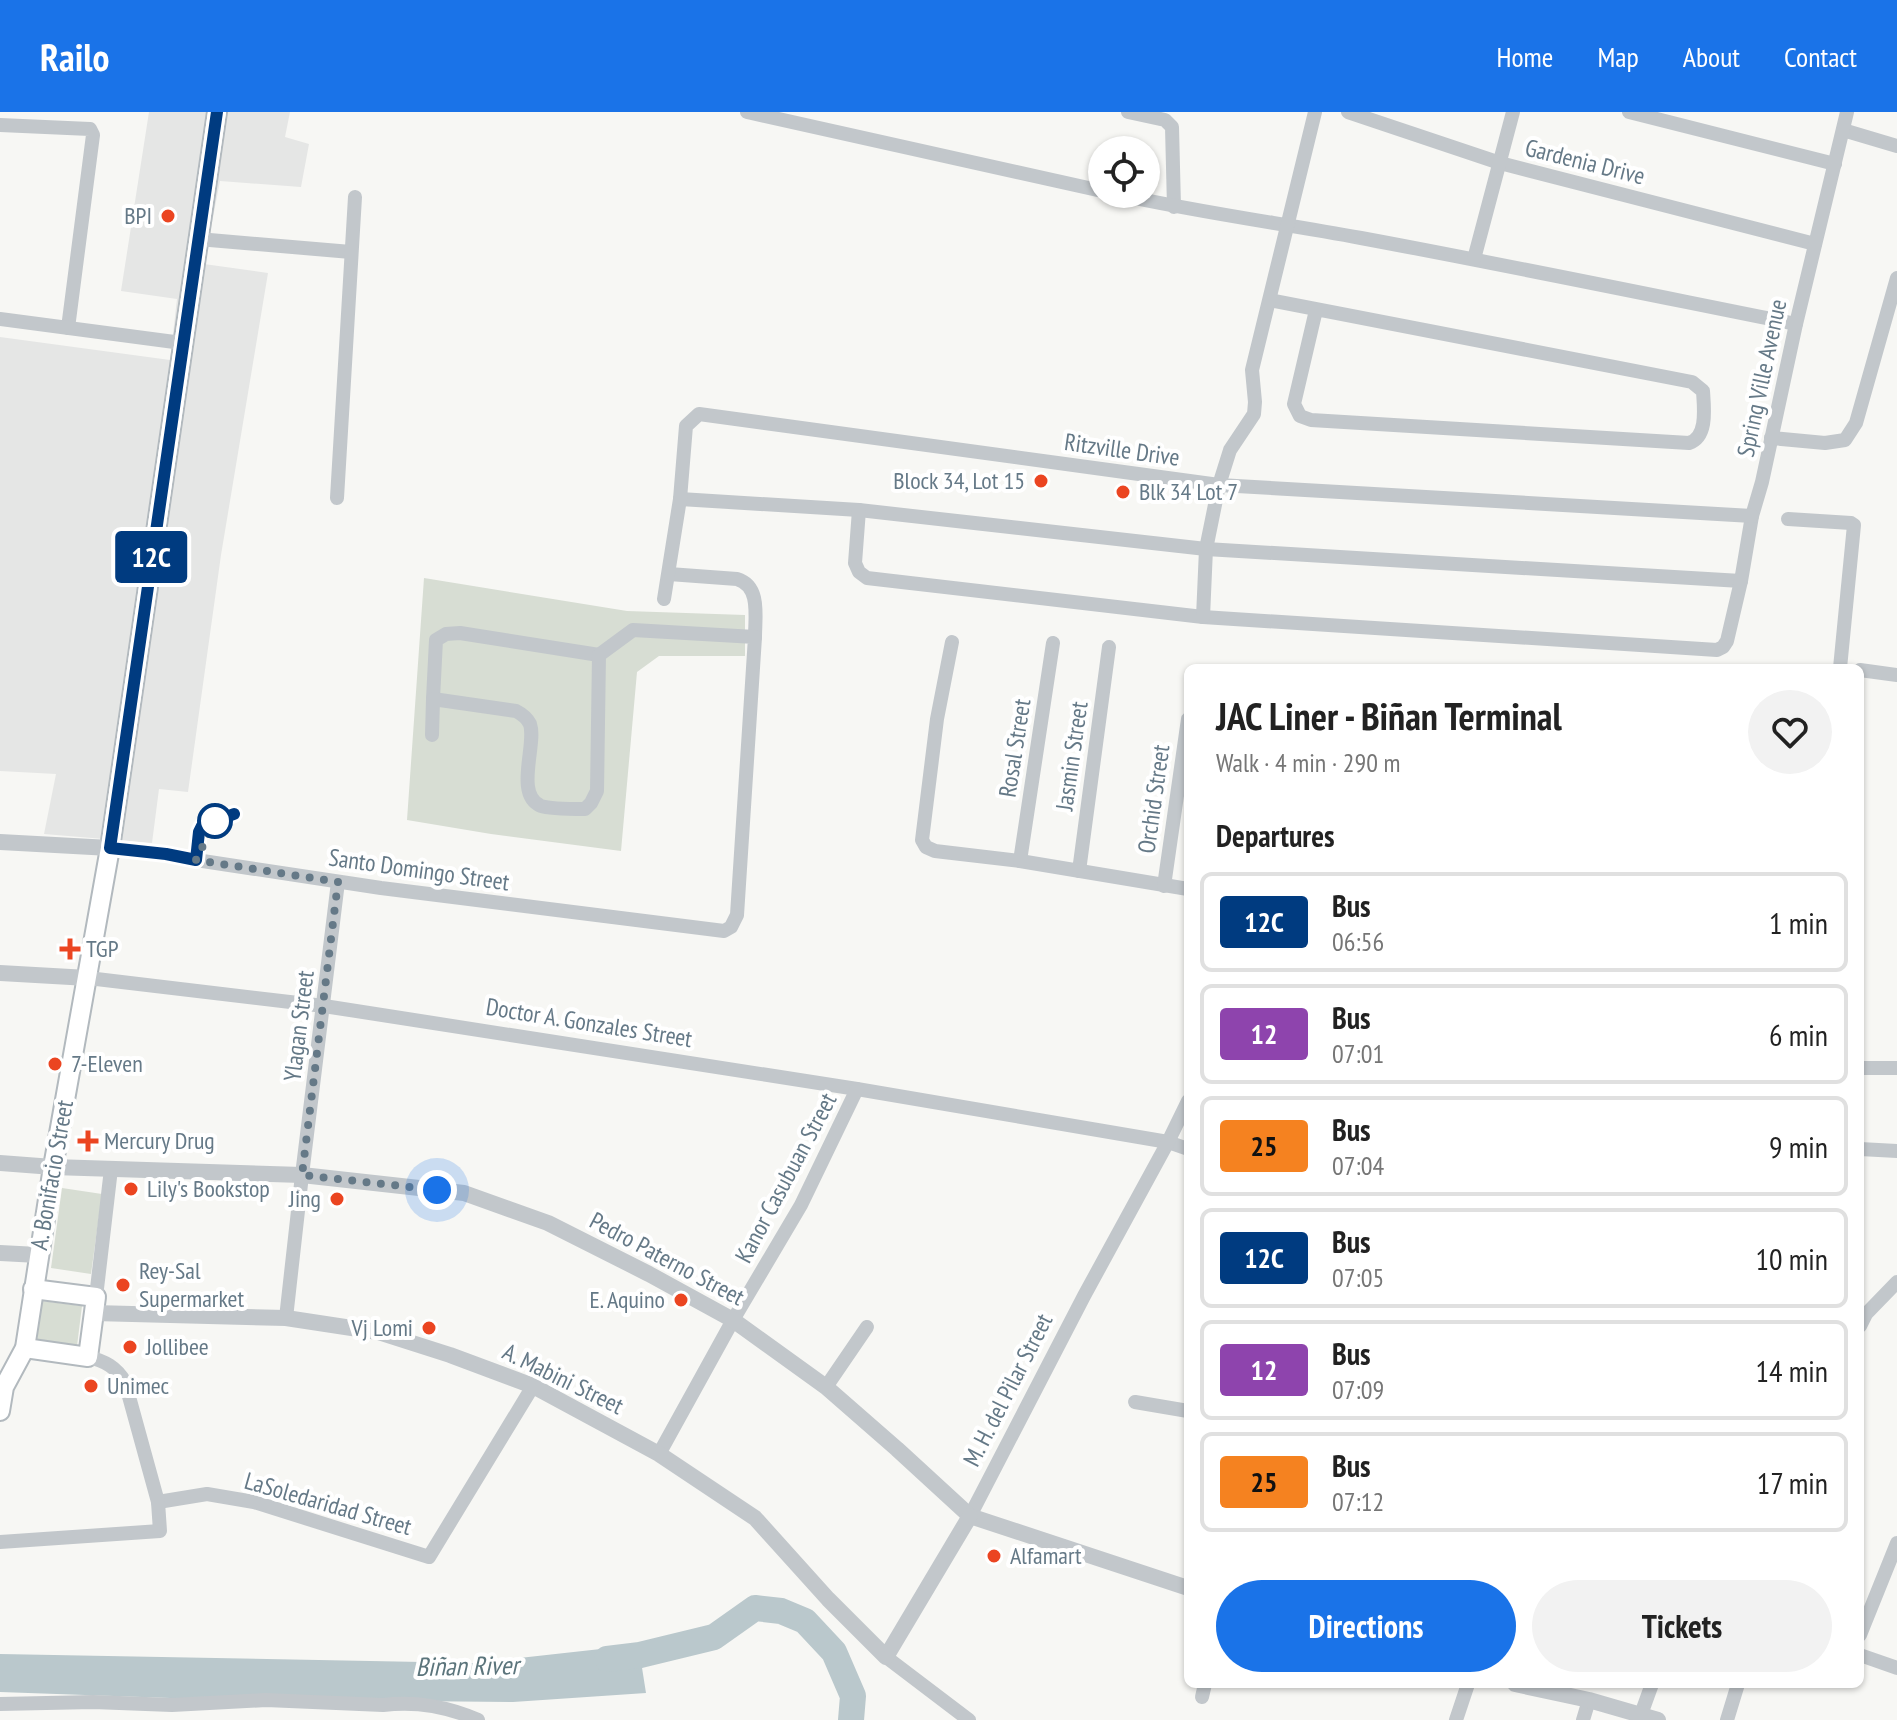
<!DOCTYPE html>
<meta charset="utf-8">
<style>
:root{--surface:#fff;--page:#f2f2f2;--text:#222;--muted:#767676;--line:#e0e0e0;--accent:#1a73e8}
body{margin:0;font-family:"PT Sans Narrow",sans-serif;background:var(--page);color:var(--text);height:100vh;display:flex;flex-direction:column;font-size:30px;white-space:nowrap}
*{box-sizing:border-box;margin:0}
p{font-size:26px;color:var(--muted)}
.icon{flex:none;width:44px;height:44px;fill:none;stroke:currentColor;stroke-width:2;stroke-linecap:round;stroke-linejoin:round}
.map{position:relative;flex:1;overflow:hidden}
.panel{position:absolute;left:1184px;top:552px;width:680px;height:1024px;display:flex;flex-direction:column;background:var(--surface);border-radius:12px;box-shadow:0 2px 6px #0004}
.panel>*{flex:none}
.badge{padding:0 16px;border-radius:6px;font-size:28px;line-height:52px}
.controls{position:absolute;left:1088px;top:24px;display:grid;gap:16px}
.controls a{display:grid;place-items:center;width:72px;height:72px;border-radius:50%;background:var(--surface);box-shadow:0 2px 6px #0004;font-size:40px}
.you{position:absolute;width:40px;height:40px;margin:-20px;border:6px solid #fff;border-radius:50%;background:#1a73e8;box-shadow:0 0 0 12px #1a73e833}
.map>.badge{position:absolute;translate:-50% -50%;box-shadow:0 0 0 4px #fff}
h2{padding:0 32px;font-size:30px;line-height:72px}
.round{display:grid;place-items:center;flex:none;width:84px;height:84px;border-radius:42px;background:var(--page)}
.summary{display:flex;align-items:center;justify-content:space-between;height:136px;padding:0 32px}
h1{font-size:38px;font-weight:800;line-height:60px}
.primary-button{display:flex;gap:16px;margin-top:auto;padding:16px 32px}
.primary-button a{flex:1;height:92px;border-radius:48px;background:var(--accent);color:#fff;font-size:32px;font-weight:800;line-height:92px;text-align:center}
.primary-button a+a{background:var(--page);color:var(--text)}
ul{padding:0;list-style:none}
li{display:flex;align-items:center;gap:24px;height:100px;margin:0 16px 12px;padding:0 16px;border:4px solid var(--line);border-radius:12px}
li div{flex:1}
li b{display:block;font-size:30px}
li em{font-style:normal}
li .badge{min-width:88px;font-weight:700;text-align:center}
header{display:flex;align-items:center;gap:48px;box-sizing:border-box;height:112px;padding:0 40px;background:var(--accent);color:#fff}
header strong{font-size:38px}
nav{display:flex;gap:44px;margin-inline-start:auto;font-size:28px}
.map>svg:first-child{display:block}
.built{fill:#e5e6e5}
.green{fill:#d7ddd3}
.water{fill:#bac8cc}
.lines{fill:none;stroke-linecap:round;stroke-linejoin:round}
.river{stroke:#bac8cc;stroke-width:26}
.secondary-casing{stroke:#b2b9be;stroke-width:22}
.minor{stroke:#c2c7cb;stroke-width:14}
.tertiary{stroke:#c2c7cb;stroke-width:16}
.secondary{stroke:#fff;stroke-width:18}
.line-casing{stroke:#fff;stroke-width:18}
.line{stroke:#003b80;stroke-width:12}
.walk{stroke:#657987;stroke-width:8;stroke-dasharray:0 14.4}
.poi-dot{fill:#eb4521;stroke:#fff;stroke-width:3}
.stop-dot{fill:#fff;stroke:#003b80;stroke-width:4}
.labels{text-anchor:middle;stroke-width:8;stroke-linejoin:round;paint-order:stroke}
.street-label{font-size:24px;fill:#657987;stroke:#fff}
.poi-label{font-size:24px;fill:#657987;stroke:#fff;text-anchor:start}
.water-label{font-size:26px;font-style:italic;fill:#5c757c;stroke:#fff}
</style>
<header>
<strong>Railo</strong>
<nav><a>Home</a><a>Map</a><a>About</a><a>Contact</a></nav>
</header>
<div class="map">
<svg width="1897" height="1608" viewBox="0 0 1897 1608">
<rect width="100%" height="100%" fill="#f7f7f4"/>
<polygon class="built" points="149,0 290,0 285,25 309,32 301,75 220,69 204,152 268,161 221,443 188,680 159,677 152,731 44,722 56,662 0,659 0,225 170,248 177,187 121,179"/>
<g class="green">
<polygon points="424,466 627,499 745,503 745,544 659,544 637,560 621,739 491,722 407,708"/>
<polygon points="62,1076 102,1082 91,1162 51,1156"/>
<polygon points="42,1189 82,1194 77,1234 37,1229"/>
</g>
<polygon class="water" points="646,1532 640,1543 646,1581 513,1590 198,1587 0,1580 0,1542 474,1551"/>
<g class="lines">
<polyline class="river" points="607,1547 640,1543 714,1525 755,1496 781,1499 805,1509 834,1540 853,1584 851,1608"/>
<defs>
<g id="secondary">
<polyline points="25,1236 88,1245 96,1185 33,1177"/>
<polyline points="0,1299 4,1275 25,1236 53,1055 110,736 217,0"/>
</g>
</defs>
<use href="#secondary" class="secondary-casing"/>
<g class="minor">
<polyline points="747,0 1102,79"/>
<polyline points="1128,0 1165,8 1172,15 1174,95"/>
<polyline points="1348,0 1500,51 1815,132"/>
<polyline points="1629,0 1835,52"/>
<polyline points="0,13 90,17 93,23 68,216"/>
<polyline points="1843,18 1897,34"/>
<path d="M1116,82C1197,100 1279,111 1361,126C1506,153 1651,183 1796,212"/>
<polyline points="198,127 351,140"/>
<polyline points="1474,147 1513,0"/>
<path d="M1270,188L1692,270L1703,279C1704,296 1708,325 1689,331L1311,308L1300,304L1294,292L1316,198"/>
<polyline points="0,207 182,231"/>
<polyline points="1771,326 1825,331 1845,328 1856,311 1897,166"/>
<polyline points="337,386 355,85"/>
<polyline points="680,387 859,398 1206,437 1741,469"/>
<polyline points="859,398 855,451 859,460 867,466 1203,505 1717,538 1723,535 1727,529 1741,469 1752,404 1762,370 1796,212 1847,0"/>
<polyline points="1788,407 1851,411 1854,413 1840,556"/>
<path d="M669,462L737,467C761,474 755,505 755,525"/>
<polyline points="664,487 680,387 686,314 699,302 1219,373 1752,404"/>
<polyline points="1203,505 1206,437 1219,373 1230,338 1254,302 1255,290 1252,258 1315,0"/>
<polyline points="952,530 937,607 922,728 926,735 935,739 1020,749 1188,777"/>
<polyline points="1860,558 1897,563"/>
<polyline points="433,587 436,528 446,522 460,521 599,543"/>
<path d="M110,736L166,742L196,748L381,776L724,819L731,815L737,803L755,525L633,518L599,543L597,679L591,691L585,697C575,697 549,697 541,694C514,683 537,632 530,612C527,606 522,602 516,599L433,587L432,623"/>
<polyline points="1020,749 1053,531"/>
<polyline points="1079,759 1109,535"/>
<polyline points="1164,774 1188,607"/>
<polyline points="88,866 324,894 857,977 1168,1030 1188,1037"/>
<polyline points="1860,956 1897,956"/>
<polyline points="1860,1037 1897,1039"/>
<polyline points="96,1185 111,1057"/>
<polyline points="286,1206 302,1063 338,770"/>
<polyline points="1860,1214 1866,1202 1897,1170"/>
<polyline points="826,1275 867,1215"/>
<polyline points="1135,1290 1188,1299"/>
<polyline points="659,1342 733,1208 801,1093 857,977"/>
<polyline points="158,1390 207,1382 254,1390 429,1445 533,1274"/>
<polyline points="970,1404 1084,1184 1168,1030 1188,989"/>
<path d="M0,1430L160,1419L158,1390L125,1270C116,1255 105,1249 88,1245"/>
<polyline points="1860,1523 1897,1431"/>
<polyline points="1860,1543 1897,1556"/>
<polyline points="886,1545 969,1608"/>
<polyline points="1202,1585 1205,1572"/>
<path d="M0,1592L93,1590L172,1593L266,1588L383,1593C415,1589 449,1595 478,1608"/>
<polyline points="1456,1608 1468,1572"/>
<polyline points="1583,1608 1589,1588"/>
<polyline points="1639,1608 1652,1572"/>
<polyline points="1727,1608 1738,1572"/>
</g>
<g class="tertiary">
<polyline points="0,730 110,736"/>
<polyline points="0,861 88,866"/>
<polyline points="0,1051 53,1055 302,1063 464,1081 548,1111 649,1162 733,1208 826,1275 897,1337 970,1404 1188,1476"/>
<polyline points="0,1141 38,1143"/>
<polyline points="94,1201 286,1206 378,1220 450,1243 533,1274 659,1342 755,1406 828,1487 886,1545 970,1404"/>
<polyline points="1515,1572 1589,1588 1658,1608"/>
</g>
<use href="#secondary" class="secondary"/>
</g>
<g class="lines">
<defs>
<polyline id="line" points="217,0 110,736 166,742 196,748 199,720 202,714 234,702"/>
</defs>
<use href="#line" class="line-casing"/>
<use href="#line" class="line"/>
<polyline class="walk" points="215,709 196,748 338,770 302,1063 437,1078"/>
</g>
<g class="poi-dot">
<circle cx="168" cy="104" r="8"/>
<circle cx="1041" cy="369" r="8"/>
<circle cx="1123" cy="380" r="8"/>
<path d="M66 825h8v8h8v8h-8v8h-8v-8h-8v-8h8z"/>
<circle cx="55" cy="952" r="8"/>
<path d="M84 1017h8v8h8v8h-8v8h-8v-8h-8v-8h8z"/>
<circle cx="131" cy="1077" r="8"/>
<circle cx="337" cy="1087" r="8"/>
<circle cx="123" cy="1173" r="8"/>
<circle cx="681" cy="1188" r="8"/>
<circle cx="429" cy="1216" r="8"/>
<circle cx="130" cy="1235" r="8"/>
<circle cx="91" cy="1274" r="8"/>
<circle cx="994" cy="1444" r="8"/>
</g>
<circle class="stop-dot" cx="215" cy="709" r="16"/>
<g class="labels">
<g class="street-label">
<text transform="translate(1585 50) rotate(14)" y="8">Gardenia Drive</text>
<text transform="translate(1762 266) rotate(-78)" y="8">Spring Ville Avenue</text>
<text transform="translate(1122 338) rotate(8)" y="8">Ritzville Drive</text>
<text transform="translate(1015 636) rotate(-81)" y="8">Rosal Street</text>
<text transform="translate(1072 644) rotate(-82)" y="8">Jasmin Street</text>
<text transform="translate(1154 687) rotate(-82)" y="8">Orchid Street</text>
<text transform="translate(419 758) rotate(8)" y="8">Santo Domingo Street</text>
<text transform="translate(589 911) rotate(9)" y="8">Doctor A. Gonzales Street</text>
<text transform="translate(299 914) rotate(-83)" y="8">Ylagan Street</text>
<text transform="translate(52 1063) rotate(-80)" y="8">A. Bonifacio Street</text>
<text transform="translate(786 1066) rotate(-62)" y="8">Kanor Casubuan Street</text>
<text transform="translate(667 1147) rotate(28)" y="8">Pedro Paterno Street</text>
<text transform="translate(563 1267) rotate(26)" y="8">A. Mabini Street</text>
<text transform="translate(1008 1278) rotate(-63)" y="8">M. H. del Pilar Street</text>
<text transform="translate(328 1392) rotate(16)" y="8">LaSoledaridad Street</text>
</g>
<g class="poi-label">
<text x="152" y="112" text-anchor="end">BPI</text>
<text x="1025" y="377" text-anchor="end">Block 34, Lot 15</text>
<text x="1139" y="388">Blk 34 Lot 7</text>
<text x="86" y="845">TGP</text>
<text x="71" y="960">7-Eleven</text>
<text x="104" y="1037">Mercury Drug</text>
<text x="147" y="1085">Lily's Bookstop</text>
<text x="321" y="1095" text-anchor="end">Jing</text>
<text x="139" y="1167">Rey-Sal<tspan x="139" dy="28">Supermarket</tspan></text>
<text x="665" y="1196" text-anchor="end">E. Aquino</text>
<text x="413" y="1224" text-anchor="end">Vj Lomi</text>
<text x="146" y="1243">Jollibee</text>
<text x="107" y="1282">Unimec</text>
<text x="1010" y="1452">Alfamart</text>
</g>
<g class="water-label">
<text transform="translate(467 1554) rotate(-1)" y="9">Biñan River</text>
</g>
</g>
</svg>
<div class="controls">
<a><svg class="icon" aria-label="locate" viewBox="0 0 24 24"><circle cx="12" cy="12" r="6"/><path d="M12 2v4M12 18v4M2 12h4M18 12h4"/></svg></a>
</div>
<div class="you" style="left:437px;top:1078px"></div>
<b class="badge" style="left:151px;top:445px;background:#003b80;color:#fff">12C</b>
<section class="panel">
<div class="summary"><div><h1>JAC Liner - Biñan Terminal</h1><p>Walk · 4 min · 290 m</p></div><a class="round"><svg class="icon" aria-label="heart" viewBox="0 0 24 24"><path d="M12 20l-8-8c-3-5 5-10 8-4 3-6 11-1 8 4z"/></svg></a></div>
<h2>Departures</h2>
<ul>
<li><span class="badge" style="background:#003b80;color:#fff">12C</span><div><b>Bus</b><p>06:56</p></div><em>1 min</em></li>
<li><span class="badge" style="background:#8e44ad;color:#fff">12</span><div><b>Bus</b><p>07:01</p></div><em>6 min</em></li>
<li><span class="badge" style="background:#f58220;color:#111">25</span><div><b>Bus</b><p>07:04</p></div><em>9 min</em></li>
<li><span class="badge" style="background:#003b80;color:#fff">12C</span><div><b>Bus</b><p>07:05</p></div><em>10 min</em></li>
<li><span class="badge" style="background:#8e44ad;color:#fff">12</span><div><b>Bus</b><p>07:09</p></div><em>14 min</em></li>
<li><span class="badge" style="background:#f58220;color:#111">25</span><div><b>Bus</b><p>07:12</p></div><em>17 min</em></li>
</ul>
<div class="primary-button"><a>Directions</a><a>Tickets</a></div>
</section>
</div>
